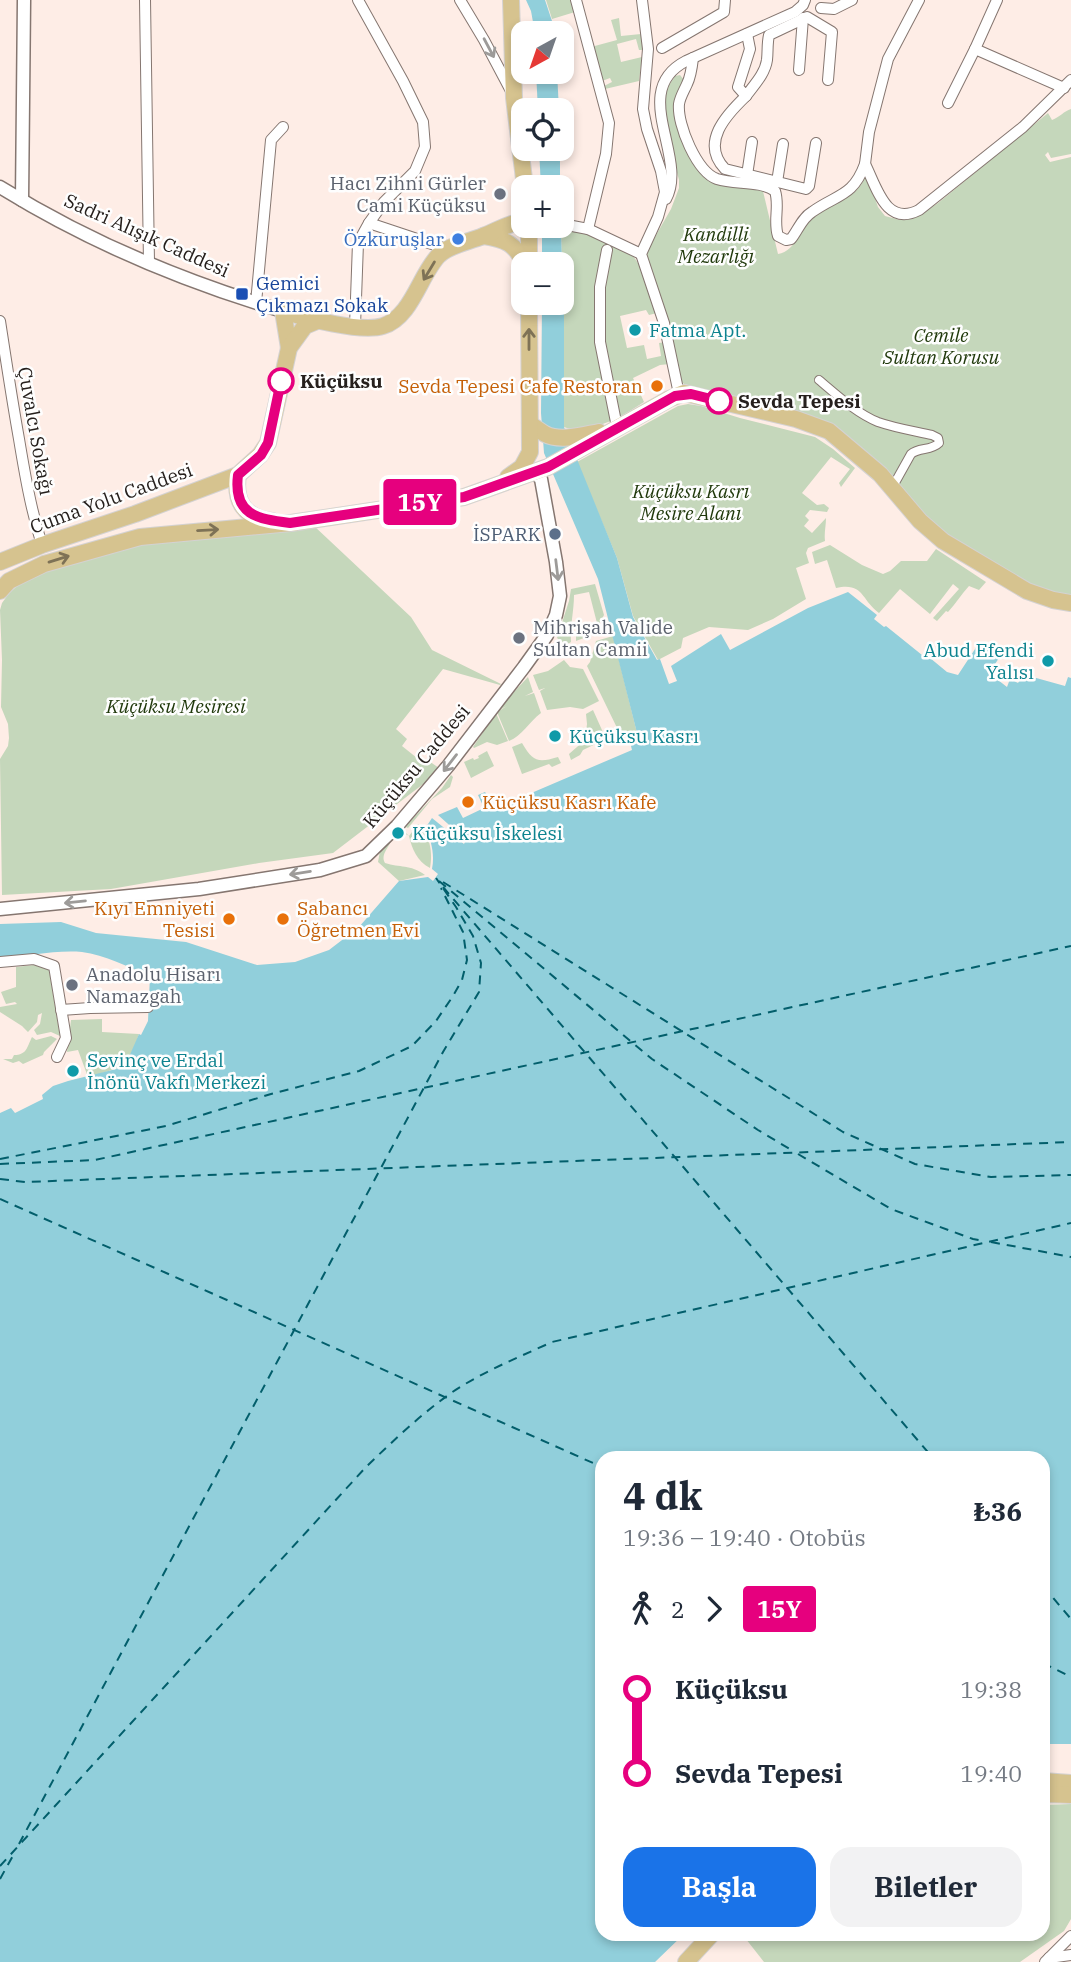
<!DOCTYPE html>
<html lang="tr">
<meta charset="utf-8">
<style>
:root{--surface:#fff;--page:#f2f2f3;--text:#1f2937;--muted:#747a83;--accent:#1a73e8}
body{margin:0;font-family:"IBM Plex Serif",serif;background:var(--page);color:var(--text);height:100vh;display:flex;flex-direction:column;font-size:26px;white-space:nowrap}
*{box-sizing:border-box;margin:0}
p{font-size:23px;color:var(--muted)}
.icon{flex:none;width:38px;height:38px;fill:none;stroke:currentColor;stroke-width:2;stroke-linecap:round;stroke-linejoin:round}
.map{position:relative;flex:1;overflow:hidden}
.drawer{position:absolute;left:595px;top:1451px;width:455px;height:490px;display:flex;flex-direction:column;background:var(--surface);border-radius:21px;box-shadow:0 4px 10px #0003}
.drawer>*{flex:none}
.badge{padding:0 14px;border-radius:5px;font-size:24px;line-height:46px}
.needle{width:46px;rotate:220deg}
.controls{position:absolute;left:511px;top:21px;display:grid;gap:14px}
.controls a{display:grid;place-items:center;width:63px;height:63px;border-radius:14px;background:var(--surface);box-shadow:0 4px 10px #0003;font-size:35px}
.map>.badge{position:absolute;translate:-50% -50%;box-shadow:0 0 0 4px #fff}
.legs{display:flex;align-items:center;gap:10px;height:77px;padding:0 28px;font-size:23px}
.legs p{margin-inline-start:auto}
.headline{display:flex;align-items:center;justify-content:space-between;height:119px;padding:0 28px}
h1{font-size:38px;font-weight:800;line-height:52px}
.cta{display:flex;gap:14px;margin-top:auto;padding:14px 28px}
.cta a{flex:1;height:80px;border-radius:21px;background:var(--accent);color:#fff;font-size:28px;font-weight:800;line-height:80px;text-align:center}
.cta a+a{background:var(--page);color:var(--text)}
ul{padding:0 28px;list-style:none}
li{display:flex;align-items:center;gap:24px;height:84px;font-size:26px}
li i{display:grid;place-items:center;width:10px;height:100%;margin:0 9px;background:currentColor}
li i::after{content:'';width:18px;height:18px;margin:-9px;border:5px solid;border-radius:50%;background:var(--surface)}
li p{margin-inline-start:auto}
li:first-child i{background:linear-gradient(#0000 50%,currentColor 0)}
li:last-child i{background:linear-gradient(currentColor 50%,#0000 0)}
.map>svg:first-child{display:block}
.green{fill:#c5d7bb}
.water{fill:#91cfdb}
.lines{fill:none;stroke-linecap:round;stroke-linejoin:round}
.ferry{stroke:#025e6b;stroke-width:2;stroke-dasharray:9 7;stroke-linecap:butt}
.pedestrian-casing{stroke:#857670;stroke-width:10}
.minor-casing{stroke:#857670;stroke-width:12}
.tertiary-casing{stroke:#857670;stroke-width:15}
.primary-casing{stroke:#d4d2d2;stroke-width:18}
.pedestrian{stroke:#fff;stroke-width:8}
.minor{stroke:#fff;stroke-width:10}
.tertiary{stroke:#fff;stroke-width:12}
.primary{stroke:#d6c38f;stroke-width:16}
.oneway{stroke:#9d9b99}
.oneway2{stroke:#7e7256}
.line-1-casing{stroke:#fff;stroke-width:16}
.line-1{stroke:#e6007e;stroke-width:10}
.worship-dot{fill:#6b7280;stroke:#fefefe;stroke-width:2.5}
.shop-dot{fill:#3f7fe0;stroke:#fefefe;stroke-width:2.5}
.transit-dot{fill:#1a4fb4;stroke:#fefefe;stroke-width:2.5}
.culture-dot{fill:#0f9aa8;stroke:#fefefe;stroke-width:2.5}
.stop-1-dot{fill:#fff;stroke:#e6007e;stroke-width:3.5}
.food-dot{fill:#e8710a;stroke:#fefefe;stroke-width:2.5}
.service-dot{fill:#5c6f8a;stroke:#fefefe;stroke-width:2.5}
.labels{text-anchor:middle;stroke-width:5;stroke-linejoin:round;paint-order:stroke}
.worship-label{font-size:19px;fill:#5b616d;stroke:#fefefe;text-anchor:start}
.park-label{font-size:19px;font-style:italic;fill:#1f380a;stroke:#fefefe}
.street-label{font-size:19px;fill:#26201d;stroke:#fefefe}
.shop-label{font-size:19px;fill:#366cbe;stroke:#fefefe;text-anchor:end}
.transit-label{font-size:19px;fill:#164399;stroke:#fefefe;text-anchor:start}
.culture-label{font-size:19px;fill:#0d838f;stroke:#fefefe;text-anchor:start}
.stop-label{font-size:19px;font-weight:bold;fill:#26201d;stroke:#fefefe;text-anchor:start}
.food-label{font-size:19px;fill:#c56008;stroke:#fefefe;text-anchor:end}
.service-label{font-size:19px;fill:#4e5e75;stroke:#fefefe;text-anchor:end}
</style>
<div class="map">
<svg width="1071" height="1962" viewBox="0 0 1071 1962">
<rect width="100%" height="100%" fill="#feede6"/>
<g class="green">
<polygon points="546,0 572,0 575,12 552,19"/>
<polygon points="619,18 621,36 641,34 641,37 644,37 644,50 639,50 636,39 617,44 621,62 642,57 639,81 605,89 604,86 612,82 610,78 602,81 591,47 617,40 611,20"/>
<path d="M680,75L684,80L675,105L712,181L724,186L762,187L778,254C797,251 800,227 813,214C832,205 862,196 866,173L878,207L885,216L900,220L917,217L938,203L1048,113L1052,120C1060,117 1064,111 1071,109V154L1051,158L1048,152L1045,155L1050,162L1071,157V598L1029,586L969,552L926,519L865,452L756,402L684,384L681,381L670,328L647,255L648,249L671,209L679,188V180L668,139L665,112L666,90L675,76Z"/>
<path d="M561,227L578,231L629,252C643,264 651,295 657,313L649,315L646,310L620,316L627,348L644,345L647,359L661,356L659,343L665,342L670,364L660,365L633,378L644,402C625,414 609,425 586,428C578,429 572,430 564,427V303L567,290L562,267Z"/>
<path d="M688,404L701,406L740,418L815,437L833,449L855,468L841,487L839,483L850,469L831,457L802,493L817,505L824,504L829,508L827,512L810,510L805,516L809,520L804,526L812,533L826,518C826,526 824,533 825,541L808,548L806,553L809,563L796,568L806,599L773,619L748,630L709,627L683,638L681,648L658,660L633,616L617,558L577,462L678,406Z"/>
<polygon points="313,525 411,617 432,650 501,684 500,685 443,669 396,729 407,739 402,746 422,762 426,759 439,768 435,775 333,853 259,863 111,889 2,895 0,759 8,746 9,738 8,724 1,707 2,660 0,610 2,603 10,592 26,579 135,541"/>
<path d="M830,545L862,565L883,574L890,571L901,561H927L936,549L986,582L979,590L969,586C961,595 956,603 948,612L946,611L937,621L933,618L959,589L953,584L930,614L900,589L879,613C861,600 864,582 836,588L827,560L815,564L812,552Z"/>
<path d="M595,584L604,615L594,634L576,641V625L578,624L579,628L597,623L589,592L574,595C574,611 570,625 571,642L566,645L557,638L569,601L571,589Z"/>
<polygon points="613,636 638,737 630,741 625,732 620,734 587,666 590,662 596,641"/>
<polygon points="564,660 570,667 583,669 599,701 583,709 570,707 547,710 540,691 545,688 539,690 533,675 548,671"/>
<path d="M528,677L533,692L525,696L534,693L541,713C529,722 522,736 509,741L497,712L507,706L495,712Z"/>
<polygon points="593,710 606,739 583,750 580,755 571,760 569,754 585,740 587,724 586,714"/>
<polygon points="496,713 508,741 497,745 487,742 474,748 473,747"/>
<path d="M522,743C533,762 538,763 558,757L561,763L552,767L549,764L522,774L512,747Z"/>
<polygon points="487,751 494,766 471,778 464,762 473,758 474,760 479,758 478,756"/>
<path d="M451,775L453,777L450,787L432,799L408,828L406,827L403,830L409,836L418,824C430,834 433,853 430,868C417,861 412,849 409,836L401,831L442,788Z"/>
<path d="M391,840C390,847 380,854 385,863C400,868 410,864 425,875L399,881L378,862L380,851Z"/>
<polygon points="34,965 49,970 60,1036 51,1032 37,1035 34,1030 40,1024 42,1013 38,1015 37,1022 28,1032 22,1026 0,1012 0,1007 17,1004 15,1002 6,1004 1,992 16,987 16,967"/>
<path d="M102,1019V1032L139,1034C128,1067 120,1068 88,1077L78,1050L67,1052L71,1020Z"/>
<path d="M51,1036L57,1039L44,1052L43,1055L23,1064L19,1061L13,1063L3,1059H12L14,1055C27,1055 27,1047 32,1037L36,1040Z"/>
<polygon points="1071,1804 1071,1919 1064,1931 1020,1962 764,1962 742,1934 1043,1934 1043,1805"/>
</g>
<g class="water">
<polygon points="526,0 545,0 556,33 535,33 531,11"/>
<polygon points="536,72 557,72 559,110 538,110"/>
<polygon points="539,149 560,149 560,187 541,187"/>
<path d="M542,226H561L562,266L566,269L567,290L564,303V427L617,558L633,617L657,660L660,659L669,684L677,681L671,666L721,634L730,650L808,608L848,592L877,615L874,619L884,627L886,626L922,655L924,653L947,672L958,675L977,646L1001,655L989,673L1007,687L1010,679L1018,683L1022,677L1026,679L1029,676L1065,686L1068,677L1071,678V1744H1043V1458H602V1934H684L655,1962H0V1113L11,1108L15,1113L43,1099L42,1095L53,1086L68,1081L116,1069L128,1059L139,1034L141,1035L148,1021L150,976C128,967 105,955 82,952C55,950 27,956 0,959V924L61,922L96,933L186,942L257,965L295,962L329,950L359,927L399,881L428,877L433,881L438,874L432,869C435,854 431,841 426,827L432,818L464,844L466,840L438,815L457,807L463,818L484,808L478,795L485,792L496,808L632,750L631,746L638,737L598,579L544,453L541,413L542,303H562V264H542Z"/>
</g>
<g class="lines">
<g class="ferry">
<polyline points="439,881 652,1059 758,1130 793,1151"/>
<polyline points="443,882 843,1132 915,1164 991,1177 1071,1175"/>
<polyline points="443,887 933,1458"/>
<polyline points="798,1154 891,1209 973,1239 985,1241"/>
<polyline points="0,1159 166,1126 271,1094 359,1071 412,1046 436,1021 453,996 462,980 467,960 463,932 441,888"/>
<polyline points="0,1164 95,1160 1071,946"/>
<polyline points="0,1179 25,1182 1071,1142"/>
<polyline points="0,1199 602,1467"/>
<polyline points="991,1242 1071,1257"/>
<polyline points="1043,1586 1071,1619"/>
<polyline points="1043,1663 1071,1677"/>
<polyline points="19,1844 443,1052 479,992 481,963 473,936 456,907 436,878"/>
<path d="M0,1866L366,1467C393,1441 420,1415 451,1393C482,1372 517,1358 552,1342L1071,1223"/>
<polyline points="0,1879 15,1852"/>
</g>
<defs>
<path id="pedestrian" d="M819,380C837,395 856,413 878,422C895,428 914,431 932,435L938,438L939,443C931,451 919,447 911,454L892,488"/>
<g id="minor">
<polyline points="145,0 149,263"/>
<polyline points="460,0 484,40 511,91"/>
<polyline points="576,0 609,123 606,154 588,229"/>
<polyline points="642,0 648,49 643,109 647,129 661,171 665,192 658,217 641,254 664,323 679,394"/>
<polyline points="821,8 834,9 852,0"/>
<path d="M747,34L750,49L738,87L746,96C754,85 765,74 767,60C768,51 767,44 769,35L807,17L832,32L828,80"/>
<polyline points="662,48 724,12 725,0"/>
<polyline points="975,49 997,0"/>
<path d="M693,58C692,67 691,76 687,84C684,91 680,97 679,104C677,125 697,172 717,179C736,185 759,180 775,191C780,206 773,221 778,236L786,240L791,239C798,230 802,218 812,212C837,194 853,197 865,164C877,188 886,227 919,210L1023,127L1071,80"/>
<polyline points="799,70 803,18"/>
<path d="M746,96C726,115 700,143 725,169L806,189L809,186L816,143"/>
<polyline points="948,103 975,49 1064,88"/>
<polyline points="865,164 869,132 888,59 919,0"/>
<polyline points="747,175 752,142"/>
<polyline points="777,182 783,144"/>
<path d="M666,199C689,157 628,91 686,61L795,12L803,5L805,0"/>
<polyline points="369,223 447,249"/>
<polyline points="562,224 588,229 641,254"/>
<polyline points="607,250 600,287 600,342 617,427"/>
<polyline points="256,303 271,140 283,127"/>
<path d="M0,321C6,360 12,400 19,439C25,475 31,510 42,545"/>
<polyline points="355,326 358,243 369,223 384,202 415,171 425,147 423,122 403,81 358,0"/>
<polyline points="0,962 34,959 54,966 66,1038 57,1057"/>
<polyline points="61,1010 90,1008 148,1007"/>
<polyline points="1049,1958 1071,1955"/>
<polyline points="1045,1962 1071,1936"/>
</g>
<g id="tertiary">
<path d="M0,187C87,241 185,282 283,311"/>
<polyline points="22,200 24,0"/>
<polyline points="0,909 199,889 320,870 366,856 397,826 448,766 524,667 547,635 556,615 560,596 556,562 541,479 534,472"/>
</g>
<g id="primary">
<polyline points="511,0 514,98 525,187"/>
<polyline points="529,226 529,264"/>
<path d="M484,236C505,239 516,244 524,264"/>
<path d="M289,348L283,311C306,318 361,333 383,326C412,317 420,274 439,255C451,244 469,242 483,236C496,231 509,223 523,221"/>
<path d="M530,424C535,427 540,431 545,434C560,442 583,435 599,432"/>
<path d="M238,475C234,501 244,518 272,521"/>
<polyline points="508,477 522,467 530,452 529,303"/>
<polyline points="0,562 42,545 135,514 238,475 260,455 268,443 289,348 305,326 317,321"/>
<polyline points="0,591 9,581 44,564 140,537 291,523 464,497 548,467 669,399 684,393 796,419 829,431 880,474 920,521 943,541 1027,591 1053,600 1071,603"/>
<polyline points="1043,1781 1071,1783"/>
<polyline points="1043,1794 1071,1795"/>
<polyline points="686,1962 712,1934"/>
</g>
</defs>
<use href="#pedestrian" class="pedestrian-casing"/>
<use href="#minor" class="minor-casing"/>
<use href="#tertiary" class="tertiary-casing"/>
<use href="#primary" class="primary-casing"/>
<use href="#pedestrian" class="pedestrian"/>
<use href="#minor" class="minor"/>
<use href="#tertiary" class="tertiary"/>
<use href="#primary" class="primary"/>
</g>
<defs><path id="oneway-shaft" d="M-6 0H5M1.5-3L5.5 0L1.5 3" fill="none" stroke-width="1.6" stroke-linecap="round" stroke-linejoin="round" transform="scale(1.75)"/></defs>
<g class="oneway">
<use href="#oneway-shaft" transform="translate(489 48) rotate(62)"/>
<use href="#oneway-shaft" transform="translate(557 570) rotate(83)"/>
<use href="#oneway-shaft" transform="translate(450 763) rotate(128)"/>
<use href="#oneway-shaft" transform="translate(300 873) rotate(171)"/>
<use href="#oneway-shaft" transform="translate(75 902) rotate(174)"/>
</g>
<g class="oneway2">
<use href="#oneway-shaft" transform="translate(429 271) rotate(121)"/>
<use href="#oneway-shaft" transform="translate(529 339) rotate(-90)"/>
<use href="#oneway-shaft" transform="translate(208 530) rotate(-3)"/>
<use href="#oneway-shaft" transform="translate(59 559) rotate(-17)"/>
</g>
<g class="lines">
<defs>
<path id="line-1" d="M281,381L268,443L261,455L238,475C233,515 257,519 290,523L464,497L481,491L548,467L675,396L691,394L719,401"/>
</defs>
<use href="#line-1" class="line-1-casing"/>
<use href="#line-1" class="line-1"/>
</g>
<g class="worship-dot">
<circle cx="500" cy="194" r="7"/>
<circle cx="519" cy="638" r="7"/>
<circle cx="72" cy="985" r="7"/>
</g>
<circle class="shop-dot" cx="458" cy="239" r="7"/>
<rect class="transit-dot" x="235" y="287" width="14" height="14" rx="3.5"/>
<g class="culture-dot">
<circle cx="635" cy="330" r="7"/>
<circle cx="1048" cy="661" r="7"/>
<circle cx="555" cy="736" r="7"/>
<circle cx="398" cy="833" r="7"/>
<circle cx="73" cy="1071" r="7"/>
</g>
<g class="stop-1-dot">
<circle cx="281" cy="381" r="12"/>
<circle cx="719" cy="401" r="12"/>
</g>
<g class="food-dot">
<circle cx="657" cy="386" r="7"/>
<circle cx="468" cy="802" r="7"/>
<circle cx="229" cy="919" r="7"/>
<circle cx="283" cy="919" r="7"/>
</g>
<circle class="service-dot" cx="555" cy="534" r="7"/>
<g class="labels">
<g class="worship-label">
<text x="486" y="190" text-anchor="end">Hacı Zihni Gürler<tspan x="486" dy="22">Cami Küçüksu</tspan></text>
<text x="533" y="634">Mihrişah Valide<tspan x="533" dy="22">Sultan Camii</tspan></text>
<text x="86" y="981">Anadolu Hisarı<tspan x="86" dy="22">Namazgah</tspan></text>
</g>
<g class="park-label">
<text x="716" y="241">Kandilli<tspan x="716" dy="22">Mezarlığı</tspan></text>
<text x="941" y="342">Cemile<tspan x="941" dy="22">Sultan Korusu</tspan></text>
<text x="691" y="498">Küçüksu Kasrı<tspan x="691" dy="22">Mesire Alanı</tspan></text>
<text x="176" y="713">Küçüksu Mesiresi</text>
</g>
<g class="street-label">
<text transform="translate(147 235) rotate(24)" y="7">Sadri Alışık Caddesi</text>
<text transform="translate(36 431) rotate(80)" y="7">Çuvalcı Sokağı</text>
<text transform="translate(111 498) rotate(-20)" y="7">Cuma Yolu Caddesi</text>
<text transform="translate(416 766) rotate(-50)" y="7">Küçüksu Caddesi</text>
</g>
<g class="shop-label">
<text x="444" y="246">Özkuruşlar</text>
</g>
<g class="transit-label">
<text x="256" y="290">Gemici<tspan x="256" dy="22">Çıkmazı Sokak</tspan></text>
</g>
<g class="culture-label">
<text x="649" y="337">Fatma Apt.</text>
<text x="1034" y="657" text-anchor="end">Abud Efendi<tspan x="1034" dy="22">Yalısı</tspan></text>
<text x="569" y="743">Küçüksu Kasrı</text>
<text x="412" y="840">Küçüksu İskelesi</text>
<text x="87" y="1067">Sevinç ve Erdal<tspan x="87" dy="22">İnönü Vakfı Merkezi</tspan></text>
</g>
<g class="stop-label">
<text x="300" y="388">Küçüksu</text>
<text x="738" y="408">Sevda Tepesi</text>
</g>
<g class="food-label">
<text x="643" y="393">Sevda Tepesi Cafe Restoran</text>
<text x="482" y="809" text-anchor="start">Küçüksu Kasrı Kafe</text>
<text x="215" y="915">Kıyı Emniyeti<tspan x="215" dy="22">Tesisi</tspan></text>
<text x="297" y="915" text-anchor="start">Sabancı<tspan x="297" dy="22">Öğretmen Evi</tspan></text>
</g>
<g class="service-label">
<text x="541" y="541">İSPARK</text>
</g>
</g>
</svg>
<div class="controls">
<a><svg class="needle" viewBox="-14 -14 28 28"><path d="M0-13l5 13h-10z" fill="#e53935"/><path d="M0 13l5-13h-10z" fill="#747a83"/></svg></a>
<a><svg class="icon" aria-label="locate" viewBox="0 0 24 24"><circle cx="12" cy="12" r="6"/><path d="M12 2v4M12 18v4M2 12h4M18 12h4"/></svg></a>
<a>+</a>
<a>−</a>
</div>
<b class="badge" style="left:420px;top:502px;background:#e6007e;color:#fff">15Y</b>
<section class="drawer">
<div class="headline"><div><h1>4 dk</h1><p>19:36 – 19:40 · Otobüs</p></div><b>₺36</b></div>
<div class="legs"><svg class="icon" aria-label="walk" viewBox="0 0 24 24"><circle cx="13" cy="4" r="2"/><path d="M13 8l-2 6 4 7M11 14l-3 7M7 12l3-4h3l4 4"/></svg>2<svg class="icon" aria-label="forward" viewBox="0 0 24 24"><path d="M9 5l7 7-7 7"/></svg><b class="badge" style="background:#e6007e;color:#fff">15Y</b></div>
<ul>
<li><i style="color:#e6007e"></i><b>Küçüksu</b><p>19:38</p></li>
<li><i style="color:#e6007e"></i><b>Sevda Tepesi</b><p>19:40</p></li>
</ul>
<div class="cta"><a>Başla</a><a>Biletler</a></div>
</section>
</div>
